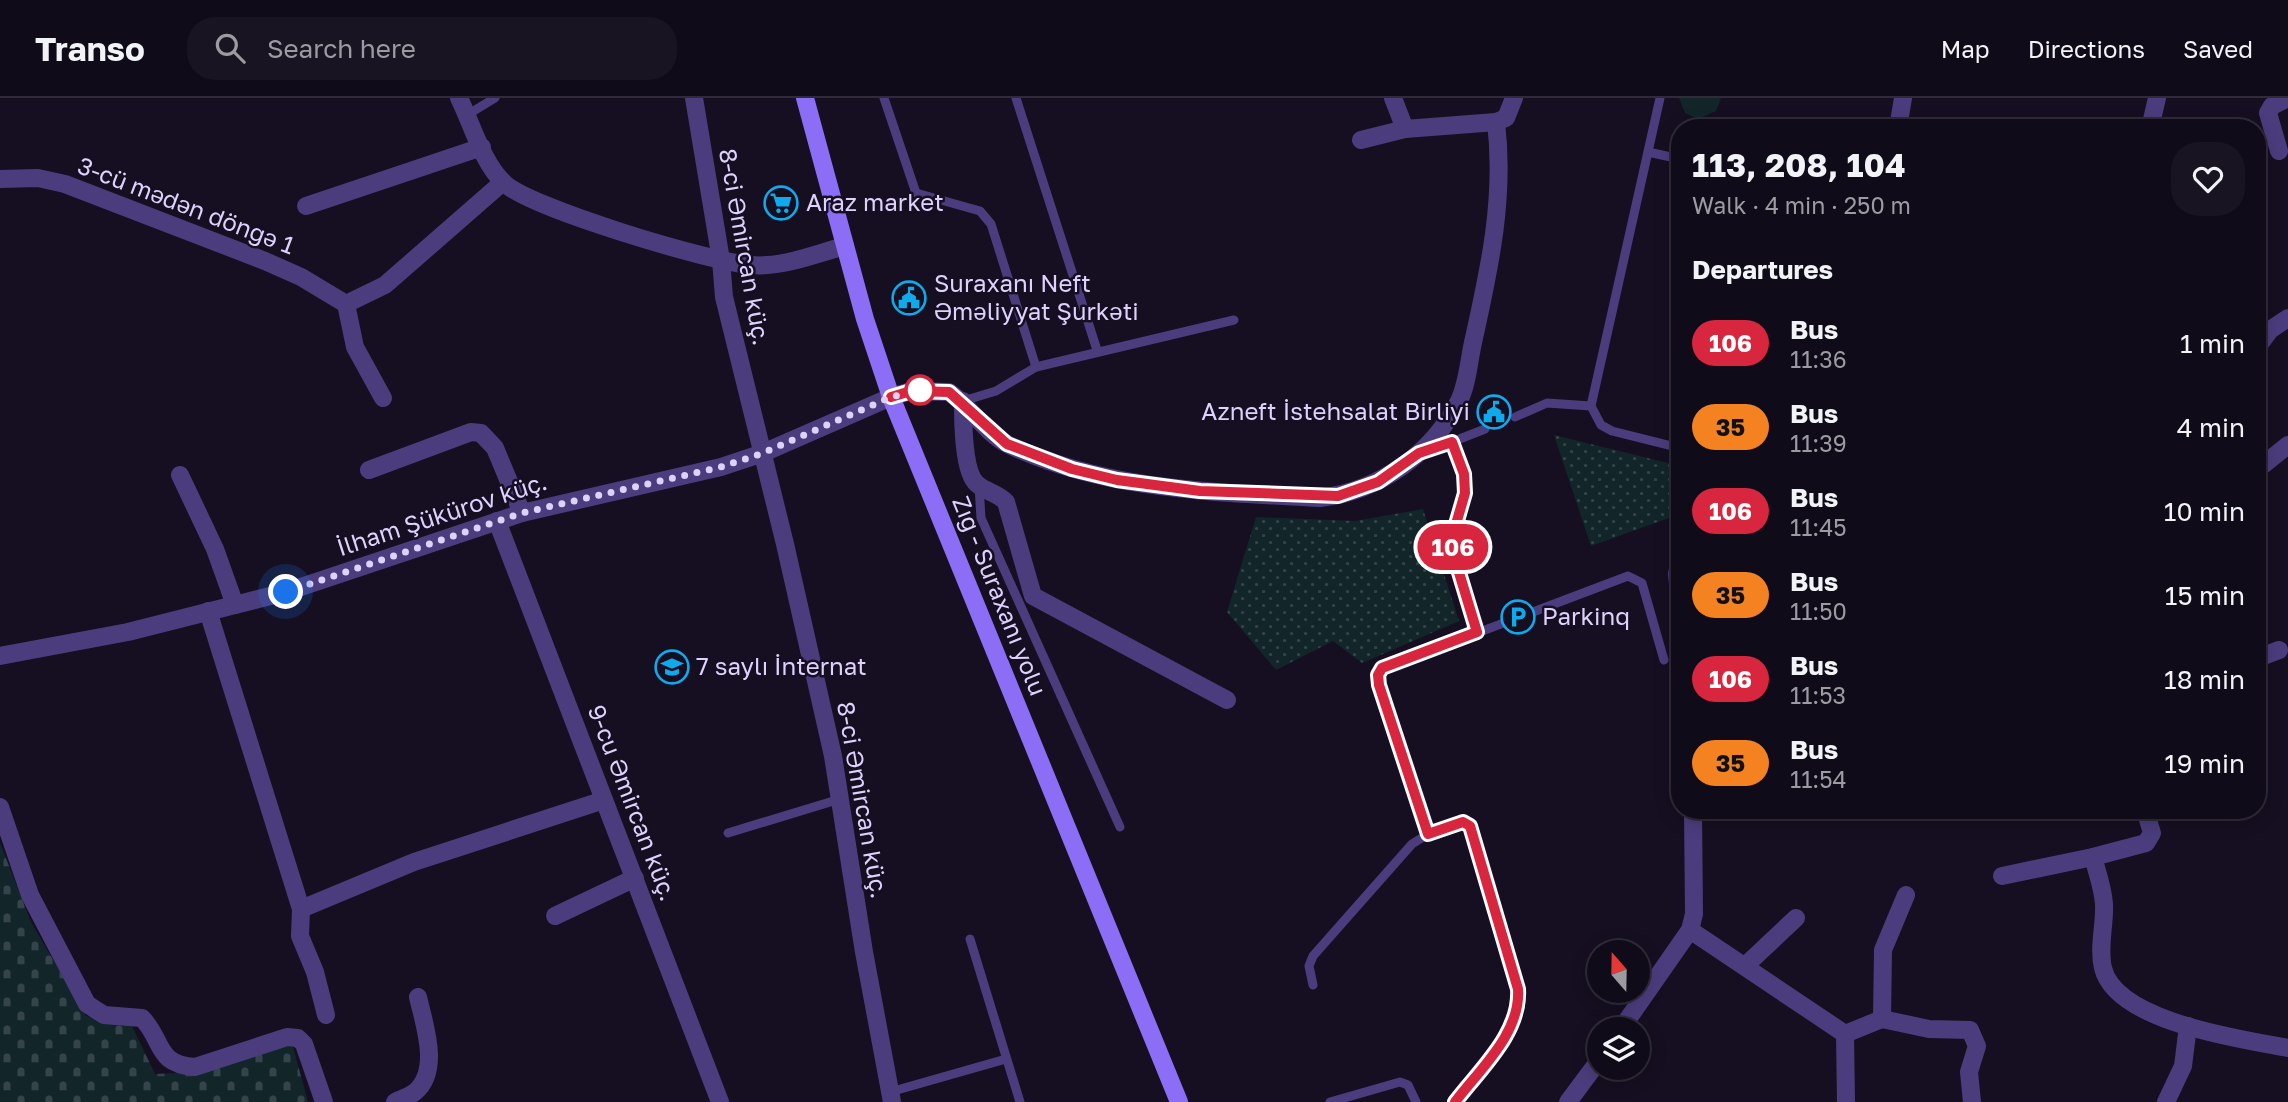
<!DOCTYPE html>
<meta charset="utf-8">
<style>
:root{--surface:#100b19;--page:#191422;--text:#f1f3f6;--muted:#9c9ba2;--line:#302b38}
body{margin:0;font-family:"Golos Text",sans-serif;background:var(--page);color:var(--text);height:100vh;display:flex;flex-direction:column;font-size:26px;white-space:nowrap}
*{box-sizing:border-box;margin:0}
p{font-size:23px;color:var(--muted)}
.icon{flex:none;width:38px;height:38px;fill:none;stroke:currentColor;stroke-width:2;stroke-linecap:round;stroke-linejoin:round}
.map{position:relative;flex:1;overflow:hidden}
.panel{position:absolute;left:1671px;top:21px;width:595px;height:700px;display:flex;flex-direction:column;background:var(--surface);border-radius:28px;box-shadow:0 4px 18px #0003,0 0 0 2px var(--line)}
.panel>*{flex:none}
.badge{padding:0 14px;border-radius:23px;font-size:24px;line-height:46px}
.needle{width:46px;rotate:340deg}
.fabs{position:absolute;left:1587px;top:842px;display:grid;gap:14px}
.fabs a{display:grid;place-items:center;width:63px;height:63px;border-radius:50%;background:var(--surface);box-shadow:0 4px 18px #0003,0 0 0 2px var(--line);font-size:35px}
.you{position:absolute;width:35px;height:35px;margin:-18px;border:5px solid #fff;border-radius:50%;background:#1a73e8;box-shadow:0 0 0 10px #1a73e833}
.map>.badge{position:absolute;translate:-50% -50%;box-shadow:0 0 0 4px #fff}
h2{padding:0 21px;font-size:26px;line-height:63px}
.round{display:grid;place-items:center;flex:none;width:74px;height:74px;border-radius:28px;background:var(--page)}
.summary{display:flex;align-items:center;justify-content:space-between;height:119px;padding:0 21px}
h1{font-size:33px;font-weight:700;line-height:52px}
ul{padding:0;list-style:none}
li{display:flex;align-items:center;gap:21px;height:84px;padding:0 21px}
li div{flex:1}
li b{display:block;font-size:26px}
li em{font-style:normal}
li .badge{min-width:77px;font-weight:700;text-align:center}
header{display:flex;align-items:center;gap:42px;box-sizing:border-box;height:98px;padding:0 35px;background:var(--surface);border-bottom:2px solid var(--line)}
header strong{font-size:33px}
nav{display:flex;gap:38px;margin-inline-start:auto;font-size:24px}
.search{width:490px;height:63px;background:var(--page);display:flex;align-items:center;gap:18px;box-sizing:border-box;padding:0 24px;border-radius:28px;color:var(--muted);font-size:26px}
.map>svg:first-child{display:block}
.green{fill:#12262a}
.cemetery{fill:url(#cemetery-stones)}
.park{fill:url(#park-dots)}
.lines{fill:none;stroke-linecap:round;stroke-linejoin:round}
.service{stroke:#4b3d7d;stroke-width:9}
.minor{stroke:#4b3d7d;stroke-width:18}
.tertiary{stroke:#4b3d7d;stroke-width:18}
.secondary{stroke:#8c6ef6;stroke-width:18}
.line-casing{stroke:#fff;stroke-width:16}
.line{stroke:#d7263d;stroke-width:10}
.walk{stroke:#ded1fc;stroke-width:7;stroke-dasharray:0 12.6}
.stop-dot{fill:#fff;stroke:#d7263d;stroke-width:3.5}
.labels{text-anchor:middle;stroke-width:5;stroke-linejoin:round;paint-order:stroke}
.poi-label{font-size:24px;fill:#ded1fc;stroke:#150f21;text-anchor:start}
.street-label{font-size:24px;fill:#ded1fc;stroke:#150f21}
</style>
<header>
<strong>Transo</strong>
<div class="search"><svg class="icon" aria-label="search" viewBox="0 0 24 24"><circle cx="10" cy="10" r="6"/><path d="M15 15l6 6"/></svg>Search here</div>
<nav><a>Map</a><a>Directions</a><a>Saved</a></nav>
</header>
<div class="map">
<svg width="2288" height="1004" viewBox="0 0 2288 1004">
<defs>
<pattern id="cemetery-stones" width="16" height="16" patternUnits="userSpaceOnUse" patternTransform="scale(1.75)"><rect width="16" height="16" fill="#12262a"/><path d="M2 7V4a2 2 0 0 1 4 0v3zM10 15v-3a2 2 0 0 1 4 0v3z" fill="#34444a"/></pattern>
<pattern id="park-dots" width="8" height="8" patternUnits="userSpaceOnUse" patternTransform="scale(1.75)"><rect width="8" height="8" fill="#12262a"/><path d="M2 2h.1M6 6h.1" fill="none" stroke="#34444a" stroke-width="1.8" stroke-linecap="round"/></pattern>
</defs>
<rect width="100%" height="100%" fill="#150f21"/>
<polygon class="green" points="1679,0 1721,0 1716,13 1698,21 1685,15"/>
<polygon class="cemetery" points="0,745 31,824 86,918 131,926 155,976 197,974 292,945 308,1004 0,1004"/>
<g class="park">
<polygon points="1554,337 1680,368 1680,416 1591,448"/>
<polygon points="1423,411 1459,523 1362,565 1333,543 1276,572 1227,514 1256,419 1355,423"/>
</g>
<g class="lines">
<g class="service">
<polyline points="884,0 916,95 980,113 991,126 1036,269"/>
<polyline points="1016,0 1097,252"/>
<polyline points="467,17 495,0"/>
<polyline points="1648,54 1680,61"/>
<polyline points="963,303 996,293 1036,269 1234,222"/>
<polyline points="1591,308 1601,327 1612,333 1680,350"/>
<polyline points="1515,319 1547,305 1591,308 1660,0"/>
<polyline points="1452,344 1485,331"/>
<polyline points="1674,349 1680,323"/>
<polyline points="1425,353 1452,344 1464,376 1465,395 1452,440 1454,458 1477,534"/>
<polyline points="979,388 981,420 1120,729"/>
<polyline points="728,735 840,701"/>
<polyline points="1428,736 1379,587 1382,571 1628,478 1642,485 1664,562"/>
<polyline points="970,841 1020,1004"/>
<path d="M1313,887L1309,868L1313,858L1412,746L1428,736L1463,724L1470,728L1518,891C1521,935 1480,971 1455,1004"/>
<polyline points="890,994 1006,961"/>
<polyline points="1330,1004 1400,984 1408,987 1416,1004"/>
</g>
<g class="minor">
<path d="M459,0C472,26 482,64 504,85C530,110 710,164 751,167C782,170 815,156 845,148"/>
<polyline points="694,0 721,162 724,199 785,446 833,658 864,854 892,1004"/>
<polyline points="1393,0 1405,31"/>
<polyline points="1898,30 1903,0"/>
<polyline points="2150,30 2157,0"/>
<polyline points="1361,42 1405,31 1496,24 1506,20 1514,0"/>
<polyline points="2279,53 2268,15 2272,8 2288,0"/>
<polyline points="0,81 38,80 65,86 265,163 301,179 346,206"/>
<polyline points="306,108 482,49"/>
<polyline points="2258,248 2270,232 2288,220"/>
<path d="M891,299L911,293L949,294C971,309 985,335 1009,347C1106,393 1216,394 1320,400C1379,393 1432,356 1459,303C1468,285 1469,260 1474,240C1490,168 1505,99 1496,24"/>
<polyline points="383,300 355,249 346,206 385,187 503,84"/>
<path d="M963,303C963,322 963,374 977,386C986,394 998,395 1006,404L1033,498L1227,602"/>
<polyline points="2258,371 2288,347"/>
<polyline points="369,372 471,334 481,335 495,350 522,415"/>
<polyline points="180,377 215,451 235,507"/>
<polyline points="497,423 720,1004"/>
<polyline points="1680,461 1677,476 1680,507"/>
<polyline points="208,513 301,811 300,838 315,874 326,917"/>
<polyline points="2258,560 2279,552"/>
<path d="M0,709L30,797L87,906L104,917L142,920C164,943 155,966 195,969L287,939L298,940L304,946L324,1004"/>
<path d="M2145,712L2152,735L2146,745L2093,759C2097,774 2103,790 2104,806C2105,828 2098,848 2103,870C2116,924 2241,941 2288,950"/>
<polyline points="2002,778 2093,759"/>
<polyline points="301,811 414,764 604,702"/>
<polyline points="555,818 635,780"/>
<polyline points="1690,832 1845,936 1882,921 1929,931 1970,932 1977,948 1969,974 1972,1004"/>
<polyline points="1746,867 1796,820"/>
<polyline points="1882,921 1883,852 1906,797"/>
<polyline points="1621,931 1690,832 1694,816 1693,712"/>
<polyline points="1845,936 1846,1004"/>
<path d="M395,1004C401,1001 410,998 415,994C441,972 424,926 418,899"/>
<polyline points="1568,1004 1600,961"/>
<polyline points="2166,1004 2183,968 2188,928"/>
</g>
<polyline class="tertiary" points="0,558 128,534 286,494 522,415 721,369 763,355 891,299"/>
<polyline class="secondary" points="805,0 865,221 891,299 1179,1004"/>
</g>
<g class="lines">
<defs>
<path id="line" d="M891,299L911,293L949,294L1007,346L1072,371L1117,382L1200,393L1338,398L1378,384L1419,355L1452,344L1464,376L1465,395L1452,440L1454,458L1477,534L1382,570L1378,577L1379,587L1428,736L1463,724L1470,728L1518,891C1521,935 1480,971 1455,1004"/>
</defs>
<use href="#line" class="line-casing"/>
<use href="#line" class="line"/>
<polyline class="walk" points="286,494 522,415 721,369 763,355 891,299 920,292"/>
</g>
<defs>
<symbol id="supermarket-ring" viewBox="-11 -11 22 22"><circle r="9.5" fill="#150f21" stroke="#0faaeb" stroke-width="1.5"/><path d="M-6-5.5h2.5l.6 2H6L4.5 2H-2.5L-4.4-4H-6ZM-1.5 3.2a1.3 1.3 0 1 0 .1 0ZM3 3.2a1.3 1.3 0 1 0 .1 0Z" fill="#0faaeb"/></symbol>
<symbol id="civic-ring" viewBox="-11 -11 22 22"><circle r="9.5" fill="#150f21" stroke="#0faaeb" stroke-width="1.5"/><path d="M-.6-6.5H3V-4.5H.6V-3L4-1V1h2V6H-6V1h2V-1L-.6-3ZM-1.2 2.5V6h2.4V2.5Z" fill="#0faaeb"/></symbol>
<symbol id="parking-ring" viewBox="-11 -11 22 22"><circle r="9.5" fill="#150f21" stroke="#0faaeb" stroke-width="1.5"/><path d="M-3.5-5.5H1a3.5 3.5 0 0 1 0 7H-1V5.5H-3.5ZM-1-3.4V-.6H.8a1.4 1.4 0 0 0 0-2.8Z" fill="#0faaeb"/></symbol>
<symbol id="school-ring" viewBox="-11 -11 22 22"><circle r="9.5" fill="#150f21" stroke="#0faaeb" stroke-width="1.5"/><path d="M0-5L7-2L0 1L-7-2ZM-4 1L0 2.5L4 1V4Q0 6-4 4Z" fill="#0faaeb"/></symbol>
</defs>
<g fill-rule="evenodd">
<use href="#supermarket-ring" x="762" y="86" width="38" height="38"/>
<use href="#civic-ring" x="890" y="181" width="38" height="38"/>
<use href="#civic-ring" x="1475" y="295" width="38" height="38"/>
<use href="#parking-ring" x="1499" y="500" width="38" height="38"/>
<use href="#school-ring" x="653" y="550" width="38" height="38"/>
</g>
<circle class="stop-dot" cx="920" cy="292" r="14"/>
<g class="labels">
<g class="poi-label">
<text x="806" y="113">Araz market</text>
<text x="934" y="194">Suraxanı Neft<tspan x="934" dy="28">Əməliyyat Şurkəti</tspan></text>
<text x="1470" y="322" text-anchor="end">Azneft İstehsalat Birliyi</text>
<text x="1542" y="527">Parkinq</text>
<text x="696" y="577">7 saylı İnternat</text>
</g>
<g class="street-label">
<text transform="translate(186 108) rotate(21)" y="8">3-cü mədən döngə 1</text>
<text transform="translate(744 149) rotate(80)" y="8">8-ci Əmircan küç.</text>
<text transform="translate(442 417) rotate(-18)" y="8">İlham Şükürov küç.</text>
<text transform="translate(999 498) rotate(68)" y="8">Zığ - Suraxanı yolu</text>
<text transform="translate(862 702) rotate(80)" y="8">8-ci Əmircan küç.</text>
<text transform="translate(632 705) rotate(69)" y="8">9-cu Əmircan küç.</text>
</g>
</g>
</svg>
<div class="fabs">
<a><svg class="needle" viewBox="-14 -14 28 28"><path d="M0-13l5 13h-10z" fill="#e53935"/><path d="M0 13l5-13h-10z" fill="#9c9ba2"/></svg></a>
<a><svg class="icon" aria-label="layers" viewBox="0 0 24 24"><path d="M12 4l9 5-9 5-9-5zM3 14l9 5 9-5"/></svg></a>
</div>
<div class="you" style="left:286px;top:494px"></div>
<b class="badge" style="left:1453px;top:449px;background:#d7263d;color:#fff">106</b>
<section class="panel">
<div class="summary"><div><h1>113, 208, 104</h1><p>Walk · 4 min · 250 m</p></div><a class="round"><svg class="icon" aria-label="heart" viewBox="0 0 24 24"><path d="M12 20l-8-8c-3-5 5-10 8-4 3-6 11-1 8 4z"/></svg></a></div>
<h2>Departures</h2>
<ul>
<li><span class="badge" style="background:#d7263d;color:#fff">106</span><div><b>Bus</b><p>11:36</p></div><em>1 min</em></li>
<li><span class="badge" style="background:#f58220;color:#111">35</span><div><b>Bus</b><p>11:39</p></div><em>4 min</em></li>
<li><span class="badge" style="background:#d7263d;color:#fff">106</span><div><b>Bus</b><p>11:45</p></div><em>10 min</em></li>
<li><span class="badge" style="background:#f58220;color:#111">35</span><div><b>Bus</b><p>11:50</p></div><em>15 min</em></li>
<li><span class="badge" style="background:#d7263d;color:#fff">106</span><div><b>Bus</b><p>11:53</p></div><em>18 min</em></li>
<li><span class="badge" style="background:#f58220;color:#111">35</span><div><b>Bus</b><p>11:54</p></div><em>19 min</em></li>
</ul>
</section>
</div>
